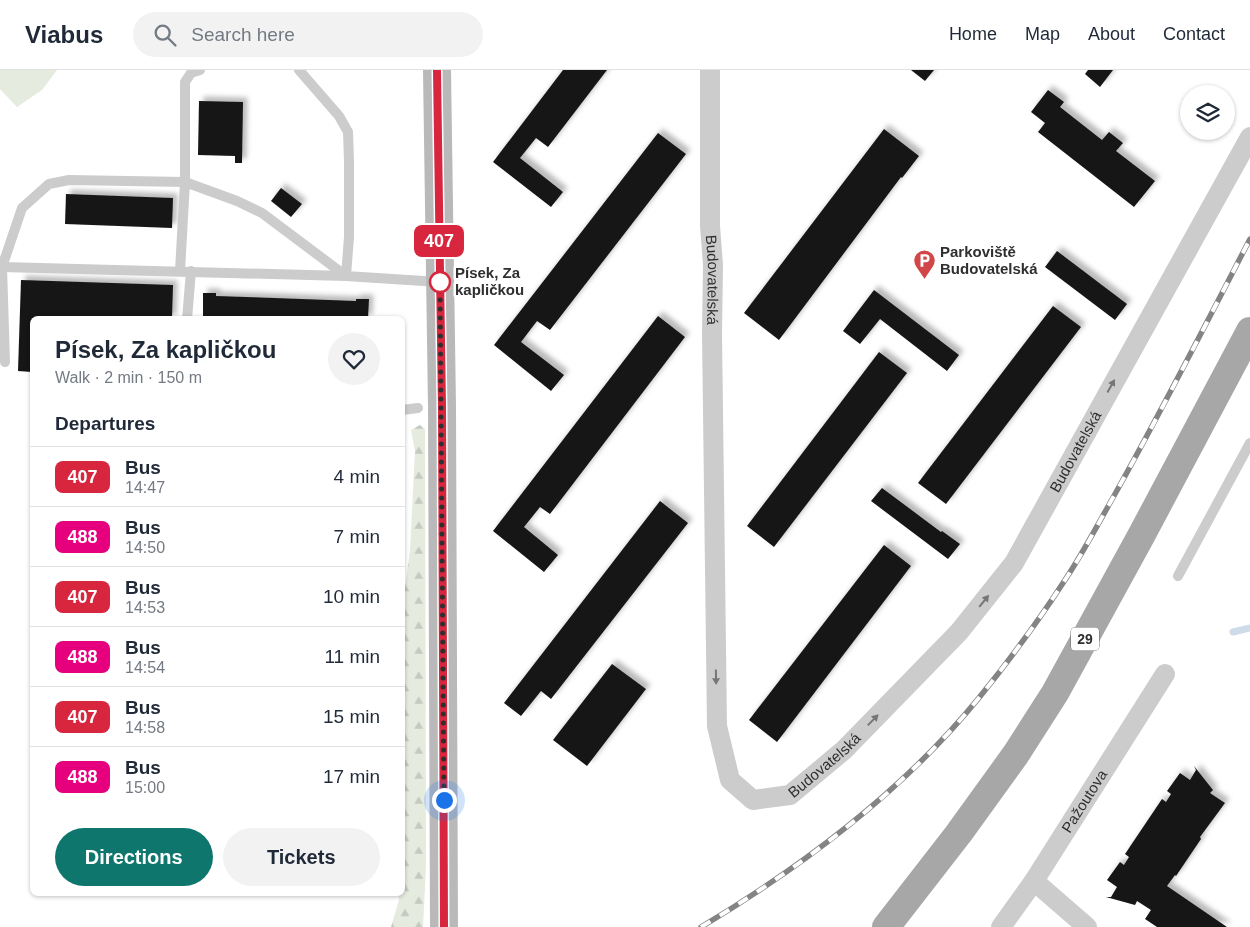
<!DOCTYPE html>
<meta charset="utf-8">
<style>
:root{--surface:#fff;--page:#f2f2f3;--text:#1f2937;--muted:#747a83;--line:#e0e1e3;--accent:#0f766e}
body{margin:0;font-family:Helvetica,sans-serif;background:var(--page);color:var(--text);height:100vh;display:flex;flex-direction:column;font-size:19px;white-space:nowrap}
*{box-sizing:border-box;margin:0}
p{font-size:16px;color:var(--muted)}
.icon{flex:none;width:28px;height:28px;fill:none;stroke:currentColor;stroke-width:2;stroke-linecap:round;stroke-linejoin:round}
.map{position:relative;flex:1;overflow:hidden}
.side{position:absolute;left:30px;top:246px;width:375px;height:580px;display:flex;flex-direction:column;background:var(--surface);border-radius:8px;box-shadow:0 1px 4px #0004}
.side>*{flex:none}
.badge{padding:0 10px;border-radius:8px;font-size:18px;line-height:32px}
.fabs{position:absolute;left:1180px;top:15px;display:grid;gap:10px}
.fabs a{display:grid;place-items:center;width:55px;height:55px;border-radius:50%;background:var(--surface);box-shadow:0 1px 4px #0004;font-size:25px}
.you{position:absolute;width:25px;height:25px;margin:-12px;border:4px solid #fff;border-radius:50%;background:#1a73e8;box-shadow:0 0 0 8px #1a73e833}
.map>.badge{position:absolute;translate:-50% -50%;box-shadow:0 0 0 2px #fff}
h2{padding:0 25px;font-size:19px;line-height:45px}
.round{display:grid;place-items:center;flex:none;width:52px;height:52px;border-radius:26px;background:var(--page)}
.summary{display:flex;align-items:center;justify-content:space-between;height:85px;padding:0 25px}
h1{font-size:24px;font-weight:600;line-height:38px}
.primary-button{display:flex;gap:10px;margin-top:auto;padding:10px 25px}
.primary-button a{flex:1;height:58px;border-radius:30px;background:var(--accent);color:#fff;font-size:20px;font-weight:600;line-height:58px;text-align:center}
.primary-button a+a{background:var(--page);color:var(--text)}
ul{padding:0;list-style:none}
li{display:flex;align-items:center;gap:15px;height:60px;padding:0 25px;border-top:1px solid var(--line)}
li div{flex:1}
li b{display:block;font-size:19px}
li em{font-style:normal}
li .badge{min-width:55px;font-weight:700;text-align:center}
header{display:flex;align-items:center;gap:30px;box-sizing:border-box;height:70px;padding:0 25px;background:var(--surface);border-bottom:1px solid var(--line)}
header strong{font-size:24px}
nav{display:flex;gap:28px;margin-inline-start:auto;font-size:18px}
.search{width:350px;height:45px;background:var(--page);display:flex;align-items:center;gap:12px;box-sizing:border-box;padding:0 18px;border-radius:28px;color:var(--muted);font-size:19px}
.map>svg:first-child{display:block}
.green{fill:#e5ebdf}
.forest{fill:url(#forest-firs)}
.lines{fill:none;stroke-linecap:round;stroke-linejoin:round}
.stream{stroke:#cddce8;stroke-width:7}
.building{fill:#161616;filter:url(#shadow)}
.lane{stroke:#ccc;stroke-width:10}
.street{stroke:#ccc;stroke-width:20}
.secondary{stroke:#b9b9b9;stroke-width:28}
.primary{stroke:#a7a7a7;stroke-width:28}
.rail-casing{stroke:#848484;stroke-width:5.5}
.rail{stroke:#fff;stroke-width:4;stroke-dasharray:11;stroke-linecap:butt}
.oneway{fill:#767676}
.line-casing{stroke:#fff;stroke-width:11}
.line{stroke:#d7263d;stroke-width:8}
.walk{stroke:#2f2f2f;stroke-width:5;stroke-dasharray:0 9}
.stop-dot{fill:#fff;stroke:#d7263d;stroke-width:2.5}
.labels{text-anchor:middle;stroke-width:5;stroke-linejoin:round;paint-order:stroke}
.shield{fill:#fff;stroke:#6d6d6d;stroke-width:1}
.shield-label{font-size:14px;font-weight:bold;fill:#2f2f2f}
.poi-label{font-size:15px;font-weight:bold;fill:#2f2f2f;stroke:#fff;text-anchor:start}
.stop-label{font-size:15px;font-weight:bold;fill:#2f2f2f;stroke:#fff;text-anchor:start}
.street-label{font-size:15px;fill:#2f2f2f;stroke:#fff}
</style>
<header>
<strong>Viabus</strong>
<div class="search"><svg class="icon" aria-label="search" viewBox="0 0 24 24"><circle cx="10" cy="10" r="6"/><path d="M15 15l6 6"/></svg>Search here</div>
<nav><a>Home</a><a>Map</a><a>About</a><a>Contact</a></nav>
</header>
<div class="map">
<svg width="1250" height="857" viewBox="0 0 1250 857">
<defs>
<pattern id="forest-firs" width="22" height="20" patternUnits="userSpaceOnUse" patternTransform="scale(1.25)"><rect width="22" height="20" fill="#e5ebdf"/><path d="M5 1l3.5 6h-7zM16 11l3.5 6h-7z" fill="#c5cac0"/></pattern>
<filter id="shadow"><feDropShadow dx="4.5" dy="-4.5" stdDeviation="2.5" flood-color="#0004"/></filter>
</defs>
<rect width="100%" height="100%" fill="#fff"/>
<polygon class="green" points="0,0 57,0 42,20 17,37 0,19"/>
<polygon class="forest" points="420,355 425,359 426,796 423,857 391,857 399,830 398,824 402,824 402,540 410,480 415,381 411,360"/>
<g class="lines">
<polyline class="stream" points="1233,562 1250,558"/>
</g>
<g class="building">
<polygon points="563,0 607,0 548,77 536,68 520,88 563,122 551,137 493,92"/>
<polygon points="911,0 934,0 925,11"/>
<polygon points="1088,0 1113,0 1100,17 1085,4"/>
<polygon points="1048,20 1064,32 1060,37 1102,70 1109,62 1123,73 1116,81 1155,111 1134,137 1038,62 1045,53 1031,42"/>
<polygon points="199,31 243,32 242,93 235,93 235,86 198,85"/>
<polygon points="884,59 919,86 902,108 901,107 779,270 744,243"/>
<polygon points="658,63 686,84 550,260 537,251 521,272 564,305 551,321 494,275"/>
<polygon points="281,118 302,134 291,147 271,131"/>
<polygon points="66,124 173,128 172,158 65,154"/>
<polygon points="1057,181 1127,234 1115,250 1045,197"/>
<polygon points="21,210 173,215 172,249 32,249 32,302 18,301"/>
<polygon points="874,220 959,285 947,301 880,249 860,274 843,261"/>
<polygon points="203,223 216,223 216,226 356,231 356,229 369,229 368,249 203,249"/>
<polygon points="1053,236 1081,257 946,434 918,413"/>
<polygon points="658,246 685,267 550,444 540,437 524,457 558,485 544,502 493,461"/>
<polygon points="879,282 907,303 774,477 747,456"/>
<polygon points="882,418 941,462 942,461 960,474 948,489 871,431"/>
<polygon points="660,431 688,453 551,629 541,621 521,646 504,633"/>
<polygon points="884,475 911,496 777,672 749,650"/>
<polygon points="612,594 646,619 587,696 553,670"/>
<polygon points="1194,696 1213,720 1210,723 1225,733 1200,767 1201,769 1176,806 1175,805 1167,816 1227,857 1157,857 1145,849 1151,840 1137,831 1135,835 1106,827 1111,827 1117,817 1107,810 1120,792 1124,795 1129,787 1125,784 1162,729 1166,732 1171,724 1167,721 1180,703 1190,710 1196,700"/>
</g>
<g class="lines">
<g class="lane">
<polyline points="299,0 339,46 348,62 349,91 349,167 346,206 439,212"/>
<polygon points="69,110 185,112 237,131 262,143 346,206 2,197 22,138 49,114"/>
<polyline points="0,192 2,197 5,292"/>
<polyline points="180,201 185,112 185,12 191,3 200,0"/>
<polyline points="187,249 191,201"/>
<polyline points="402,340 418,338"/>
<polyline points="1178,506 1250,373"/>
</g>
<g class="street">
<path id="s1" d="M710,0V156L713,195L712,263L717,656L730,710L753,730L790,725L844,680L959,562L1014,493L1250,67"/>
<polyline points="1034,811 1087,857"/>
<path id="s2" d="M1001,857L1034,811L1165,604"/>
</g>
<polyline class="secondary" points="437,0 442,337 444,857"/>
<polyline class="primary" points="886,857 959,763 1016,684 1055,623 1141,466 1250,261"/>
<defs>
<path id="rail" d="M701,857C803,796 902,722 978,629C1008,592 1037,553 1063,513C1082,485 1098,454 1115,424C1162,340 1206,254 1250,169"/>
</defs>
<use href="#rail" class="rail-casing"/>
<use href="#rail" class="rail"/>
</g>
<defs><path id="oneway-solid" d="M-6-.8H1V-3.2L6.5 0L1 3.2V.8H-6Z" transform="scale(1.25)"/></defs>
<g class="oneway">
<use href="#oneway-solid" transform="translate(1111 316) rotate(-61)"/>
<use href="#oneway-solid" transform="translate(984 531) rotate(-51)"/>
<use href="#oneway-solid" transform="translate(716 607) rotate(89)"/>
<use href="#oneway-solid" transform="translate(873 650) rotate(-46)"/>
</g>
<g class="lines">
<defs>
<polyline id="line" points="437,0 442,337 444,857"/>
</defs>
<use href="#line" class="line-casing"/>
<use href="#line" class="line"/>
<polyline class="walk" points="440,212 444,730"/>
</g>
<defs>
<symbol id="parking-pin" viewBox="-11 -11 22 30"><path d="M0 17L-7.5 6A9.5 9.5 0 1 1 7.5 6Z" fill="#d24649" stroke="#fff"/><path d="M-3.5-5.5H1a3.5 3.5 0 0 1 0 7H-1V5.5H-3.5ZM-1-3.4V-.6H.8a1.4 1.4 0 0 0 0-2.8Z" fill="#fff"/></symbol>
</defs>
<g fill-rule="evenodd">
<use href="#parking-pin" x="912" y="178" width="25" height="34"/>
</g>
<circle class="stop-dot" cx="440" cy="212" r="10"/>
<g class="labels">
<rect class="shield" x="1071" y="557.5" width="28" height="23" rx="4"/>
<g class="shield-label">
<text x="1085" y="574">29</text>
</g>
<g class="poi-label">
<text x="940" y="187">Parkoviště<tspan x="940" dy="17">Budovatelská</tspan></text>
</g>
<g class="stop-label">
<text x="455" y="208">Písek, Za<tspan x="455" dy="17">kapličkou</tspan></text>
</g>
<g class="street-label">
<text dy="5" stroke="none"><textPath href="#s1" startOffset="210">Budovatelská</textPath></text>
<text dy="5" stroke="none"><textPath href="#s1" startOffset="1230">Budovatelská</textPath></text>
<text dy="5" stroke="none"><textPath href="#s1" startOffset="825">Budovatelská</textPath></text>
<text dy="5" stroke="none"><textPath href="#s2" startOffset="151">Pažoutova</textPath></text>
</g>
</g>
</svg>
<div class="fabs">
<a><svg class="icon" aria-label="layers" viewBox="0 0 24 24"><path d="M12 4l9 5-9 5-9-5zM3 14l9 5 9-5"/></svg></a>
</div>
<div class="you" style="left:444px;top:730px"></div>
<b class="badge" style="left:439px;top:171px;background:#d7263d;color:#fff">407</b>
<section class="side">
<div class="summary"><div><h1>Písek, Za kapličkou</h1><p>Walk · 2 min · 150 m</p></div><a class="round"><svg class="icon" aria-label="heart" viewBox="0 0 24 24"><path d="M12 20l-8-8c-3-5 5-10 8-4 3-6 11-1 8 4z"/></svg></a></div>
<h2>Departures</h2>
<ul>
<li><span class="badge" style="background:#d7263d;color:#fff">407</span><div><b>Bus</b><p>14:47</p></div><em>4 min</em></li>
<li><span class="badge" style="background:#e6007e;color:#fff">488</span><div><b>Bus</b><p>14:50</p></div><em>7 min</em></li>
<li><span class="badge" style="background:#d7263d;color:#fff">407</span><div><b>Bus</b><p>14:53</p></div><em>10 min</em></li>
<li><span class="badge" style="background:#e6007e;color:#fff">488</span><div><b>Bus</b><p>14:54</p></div><em>11 min</em></li>
<li><span class="badge" style="background:#d7263d;color:#fff">407</span><div><b>Bus</b><p>14:58</p></div><em>15 min</em></li>
<li><span class="badge" style="background:#e6007e;color:#fff">488</span><div><b>Bus</b><p>15:00</p></div><em>17 min</em></li>
</ul>
<div class="primary-button"><a>Directions</a><a>Tickets</a></div>
</section>
</div>
